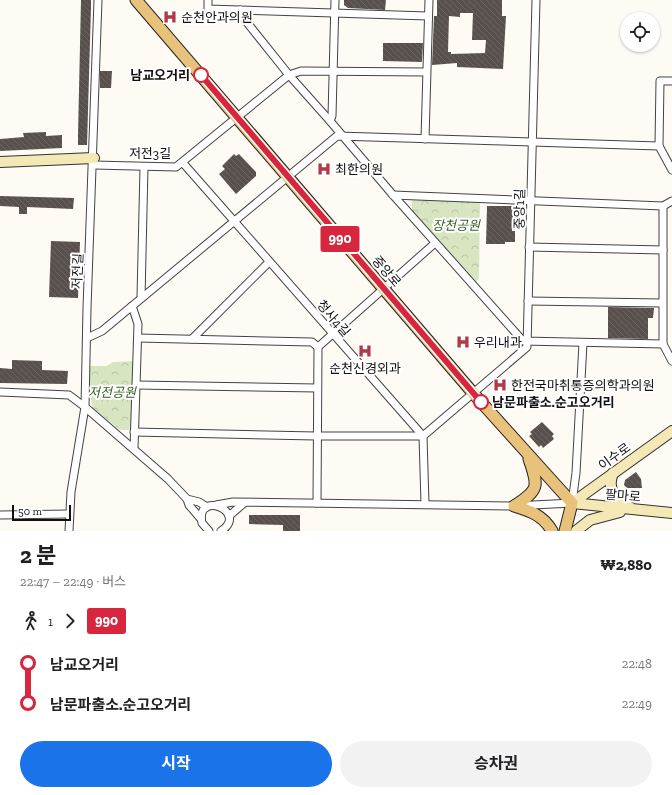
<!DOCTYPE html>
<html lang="ko">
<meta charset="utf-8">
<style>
:root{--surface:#fff;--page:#f2f2f2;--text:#202124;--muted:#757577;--accent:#1a73e8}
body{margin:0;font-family:"Zilla Slab","Noto Sans KR",serif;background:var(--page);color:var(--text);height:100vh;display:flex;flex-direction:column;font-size:15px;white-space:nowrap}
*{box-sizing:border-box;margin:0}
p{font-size:13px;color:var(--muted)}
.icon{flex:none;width:22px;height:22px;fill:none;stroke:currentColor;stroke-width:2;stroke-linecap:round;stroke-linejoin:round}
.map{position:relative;height:531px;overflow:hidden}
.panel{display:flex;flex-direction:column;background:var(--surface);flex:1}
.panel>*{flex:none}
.badge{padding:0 8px;border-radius:3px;font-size:14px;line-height:26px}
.tools{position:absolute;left:620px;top:12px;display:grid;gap:8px}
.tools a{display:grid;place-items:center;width:40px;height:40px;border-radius:50%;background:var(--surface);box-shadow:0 1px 3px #0004;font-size:20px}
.scale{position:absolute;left:12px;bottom:10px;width:59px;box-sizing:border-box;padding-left:4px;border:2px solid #101010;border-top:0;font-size:11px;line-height:14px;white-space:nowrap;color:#101010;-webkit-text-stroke:3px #fff;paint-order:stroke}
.map>.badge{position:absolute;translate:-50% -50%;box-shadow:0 0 0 2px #fff}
.legs{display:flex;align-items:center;gap:6px;height:44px;padding:0 20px;font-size:13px}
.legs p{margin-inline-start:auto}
.headline{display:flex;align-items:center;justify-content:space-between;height:68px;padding:0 20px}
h1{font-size:22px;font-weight:700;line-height:30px}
.primary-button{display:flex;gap:8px;margin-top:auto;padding:8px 20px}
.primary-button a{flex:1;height:46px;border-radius:24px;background:var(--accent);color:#fff;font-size:16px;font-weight:700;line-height:46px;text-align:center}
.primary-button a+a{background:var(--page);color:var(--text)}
ul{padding:0 20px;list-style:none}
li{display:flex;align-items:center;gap:14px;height:40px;font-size:15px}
li i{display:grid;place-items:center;width:6px;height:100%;margin:0 5px;background:currentColor}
li i::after{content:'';width:10px;height:10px;margin:-5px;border:3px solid;border-radius:50%;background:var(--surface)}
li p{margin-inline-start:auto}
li:first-child i{background:linear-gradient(#0000 50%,currentColor 0)}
li:last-child i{background:linear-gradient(currentColor 50%,#0000 0)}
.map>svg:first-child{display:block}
.park{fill:url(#park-crowns)}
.building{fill:url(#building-back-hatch);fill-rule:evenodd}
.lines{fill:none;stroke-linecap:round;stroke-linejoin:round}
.street-casing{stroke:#434343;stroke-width:9}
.secondary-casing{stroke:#323232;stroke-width:12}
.primary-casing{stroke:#212121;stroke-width:13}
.street{stroke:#fff;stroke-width:7}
.secondary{stroke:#f5e8b7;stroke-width:10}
.primary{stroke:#e8c27a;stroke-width:11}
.line-1-casing{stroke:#fff;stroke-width:9}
.line-1{stroke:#d7263d;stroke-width:6}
.stop-1-dot{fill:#fff;stroke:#d7263d;stroke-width:2}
.labels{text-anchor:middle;stroke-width:4;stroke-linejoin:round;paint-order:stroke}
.poi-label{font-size:13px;fill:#101010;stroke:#fff;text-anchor:start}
.stop-label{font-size:13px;font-weight:bold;fill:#101010;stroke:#fff;text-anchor:end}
.street-label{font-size:13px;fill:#101010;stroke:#fff}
.park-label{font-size:13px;font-style:italic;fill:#386027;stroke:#fff}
</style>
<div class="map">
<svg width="672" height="531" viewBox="0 0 672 531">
<defs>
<pattern id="park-crowns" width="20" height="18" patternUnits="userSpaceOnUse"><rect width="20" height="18" fill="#d7e5c1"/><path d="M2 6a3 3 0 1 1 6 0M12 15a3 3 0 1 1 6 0" fill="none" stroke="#b8c3a5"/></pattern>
<pattern id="building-back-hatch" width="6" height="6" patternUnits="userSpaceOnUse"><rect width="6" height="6" fill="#57504d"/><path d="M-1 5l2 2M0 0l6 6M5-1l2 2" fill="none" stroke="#6a6562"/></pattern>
</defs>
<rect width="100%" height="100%" fill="#fdfbf4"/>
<g class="park">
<polygon points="412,200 480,201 479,278 476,282 412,213"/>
<polygon points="135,361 132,430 120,430 93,408 90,395 90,366 107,366 113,362"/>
</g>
<g class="building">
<polygon points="81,0 91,0 91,7 87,145 78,145 78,135"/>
<polygon points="344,0 386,0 385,10 348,8 344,5"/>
<path d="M437,0H502V16H506L503,69L457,67V63L432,65L434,16H437ZM460,13H473L472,40H486L485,53L451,54V52H448L449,16L460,17Z"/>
<polygon points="383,43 423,43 422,62 383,61"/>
<polygon points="100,71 112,71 111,88 100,88"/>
<polygon points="46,132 46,136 62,135 62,148 0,151 0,139 24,137 23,133"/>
<polygon points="234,154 236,156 239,154 256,172 256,176 236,194 219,174 225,169 222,166"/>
<polygon points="0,196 74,198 73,209 27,207 27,214 19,214 19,207 0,206"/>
<polygon points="487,206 520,206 520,215 512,220 512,231 515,231 515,242 505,242 505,244 486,244"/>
<polygon points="51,241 80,242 78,298 49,297"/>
<polygon points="608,307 654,308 653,318 648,318 648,339 608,338"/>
<polygon points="12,360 42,361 42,370 68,371 67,384 0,383 0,368 12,369"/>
<polygon points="542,422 554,434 552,436 554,439 543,448 541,445 539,447 529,436 532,434 530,432"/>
<polygon points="636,472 641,479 642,488 627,488 624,485 625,480"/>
<polygon points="249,515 300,515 300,531 283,531 283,525 249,524"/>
</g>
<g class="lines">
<defs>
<g id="street">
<polyline points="98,0 87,308 85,407 168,479 187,499 189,505 201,519"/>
<polyline points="208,0 208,9 428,16"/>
<polyline points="335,0 332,116 330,121 393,195 523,341 663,344"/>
<polyline points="240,10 245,20 289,75 330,121"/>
<polyline points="672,81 660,81 659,146 672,170"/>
<polyline points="425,139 429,0"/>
<polyline points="183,163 423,436 425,504"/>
<polyline points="94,165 176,167 289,75 301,71 426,72"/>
<polyline points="393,195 663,206 672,201"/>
<polyline points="663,206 663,344 672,361"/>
<polyline points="529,247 663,250"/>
<polyline points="141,298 144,167"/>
<polyline points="528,301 662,303"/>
<polyline points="132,306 138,324 134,448"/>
<polyline points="87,338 102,331 337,136 659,146"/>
<polyline points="138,338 312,342 318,347"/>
<polyline points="192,339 269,262"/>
<polyline points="318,347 435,243"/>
<polyline points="136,385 317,388"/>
<polyline points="0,392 69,395 85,407 71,492 69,531"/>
<polyline points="134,432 316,436 423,436 527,347 536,0"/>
<polyline points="187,499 199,502 207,507"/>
<polyline points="317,503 318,347"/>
<polyline points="216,505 233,502 514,506 572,503 576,473 583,343"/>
<polyline points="0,515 69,514"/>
<polyline points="229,516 244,503"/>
<path d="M209,531L202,523C195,489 250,512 221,531"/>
</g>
<g id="secondary">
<polyline points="0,162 94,158"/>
<path d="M613,473C606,489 616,501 630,507"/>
<polyline points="572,503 672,431"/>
<polyline points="572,503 672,513"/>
<polyline points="576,531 590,520 620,512"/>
</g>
<g id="primary">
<polyline points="136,0 473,393 572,503 565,531"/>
<path d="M529,459C539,487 539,490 514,506C530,511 543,515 552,531"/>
</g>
</defs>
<use href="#street" class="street-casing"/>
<use href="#secondary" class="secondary-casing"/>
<use href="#primary" class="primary-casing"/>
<use href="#street" class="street"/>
<use href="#secondary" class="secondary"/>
<use href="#primary" class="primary"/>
</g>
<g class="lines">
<defs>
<polyline id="line-1" points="201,75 481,402"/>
</defs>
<use href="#line-1" class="line-1-casing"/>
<use href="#line-1" class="line-1"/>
</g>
<defs>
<symbol id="hospital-bare" viewBox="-9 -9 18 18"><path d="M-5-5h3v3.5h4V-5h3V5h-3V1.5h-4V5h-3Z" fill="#af3849" stroke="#fff" stroke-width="2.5" paint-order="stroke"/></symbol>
</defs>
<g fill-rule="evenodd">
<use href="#hospital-bare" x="160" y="7" width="20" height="20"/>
<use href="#hospital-bare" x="314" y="159" width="20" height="20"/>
<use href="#hospital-bare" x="453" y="332" width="20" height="20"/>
<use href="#hospital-bare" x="355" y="341" width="20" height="20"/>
<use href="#hospital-bare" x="490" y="375" width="20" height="20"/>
</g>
<g class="stop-1-dot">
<circle cx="201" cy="75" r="7"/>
<circle cx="481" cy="402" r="7"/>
</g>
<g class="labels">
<g class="poi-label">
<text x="181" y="22">순천안과의원</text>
<text x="335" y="174">최한의원</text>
<text x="474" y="347">우리내과</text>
<text x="365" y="373" text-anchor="middle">순천신경외과</text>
<text x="511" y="390">한전국마취통증의학과의원</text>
</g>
<g class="stop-label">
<text x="190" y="80">남교오거리</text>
<text x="492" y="407" text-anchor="start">남문파출소.순고오거리</text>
</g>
<g class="street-label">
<text x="150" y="158">저전3길</text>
<text transform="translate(519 209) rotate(-89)" y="5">중앙1길</text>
<text transform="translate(77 271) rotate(-87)" y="5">저전길</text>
<text transform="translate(387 271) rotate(49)" y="5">중앙로</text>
<text transform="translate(334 318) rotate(49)" y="5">청사4길</text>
<text transform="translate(614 456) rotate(-36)" y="5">이수로</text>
<text transform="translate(623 495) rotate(5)" y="5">팔마로</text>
</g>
<g class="park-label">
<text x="456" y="230">장천공원</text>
<text x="112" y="397">저전공원</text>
</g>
</g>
</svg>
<div class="tools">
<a><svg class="icon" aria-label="locate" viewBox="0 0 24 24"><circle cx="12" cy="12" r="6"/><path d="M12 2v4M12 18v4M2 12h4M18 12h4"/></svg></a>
</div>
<div class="scale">50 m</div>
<b class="badge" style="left:340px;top:239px;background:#d7263d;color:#fff">990</b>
</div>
<section class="panel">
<div class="headline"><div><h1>2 분</h1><p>22:47 – 22:49 · 버스</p></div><b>₩2,880</b></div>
<div class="legs"><svg class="icon" aria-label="walk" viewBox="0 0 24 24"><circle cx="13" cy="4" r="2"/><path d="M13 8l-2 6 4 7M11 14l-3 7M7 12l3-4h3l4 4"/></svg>1<svg class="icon" aria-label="forward" viewBox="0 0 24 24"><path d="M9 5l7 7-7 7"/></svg><b class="badge" style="background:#d7263d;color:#fff">990</b></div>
<ul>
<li><i style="color:#d7263d"></i><b>남교오거리</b><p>22:48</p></li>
<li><i style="color:#d7263d"></i><b>남문파출소.순고오거리</b><p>22:49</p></li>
</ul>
<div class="primary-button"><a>시작</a><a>승차권</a></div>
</section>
